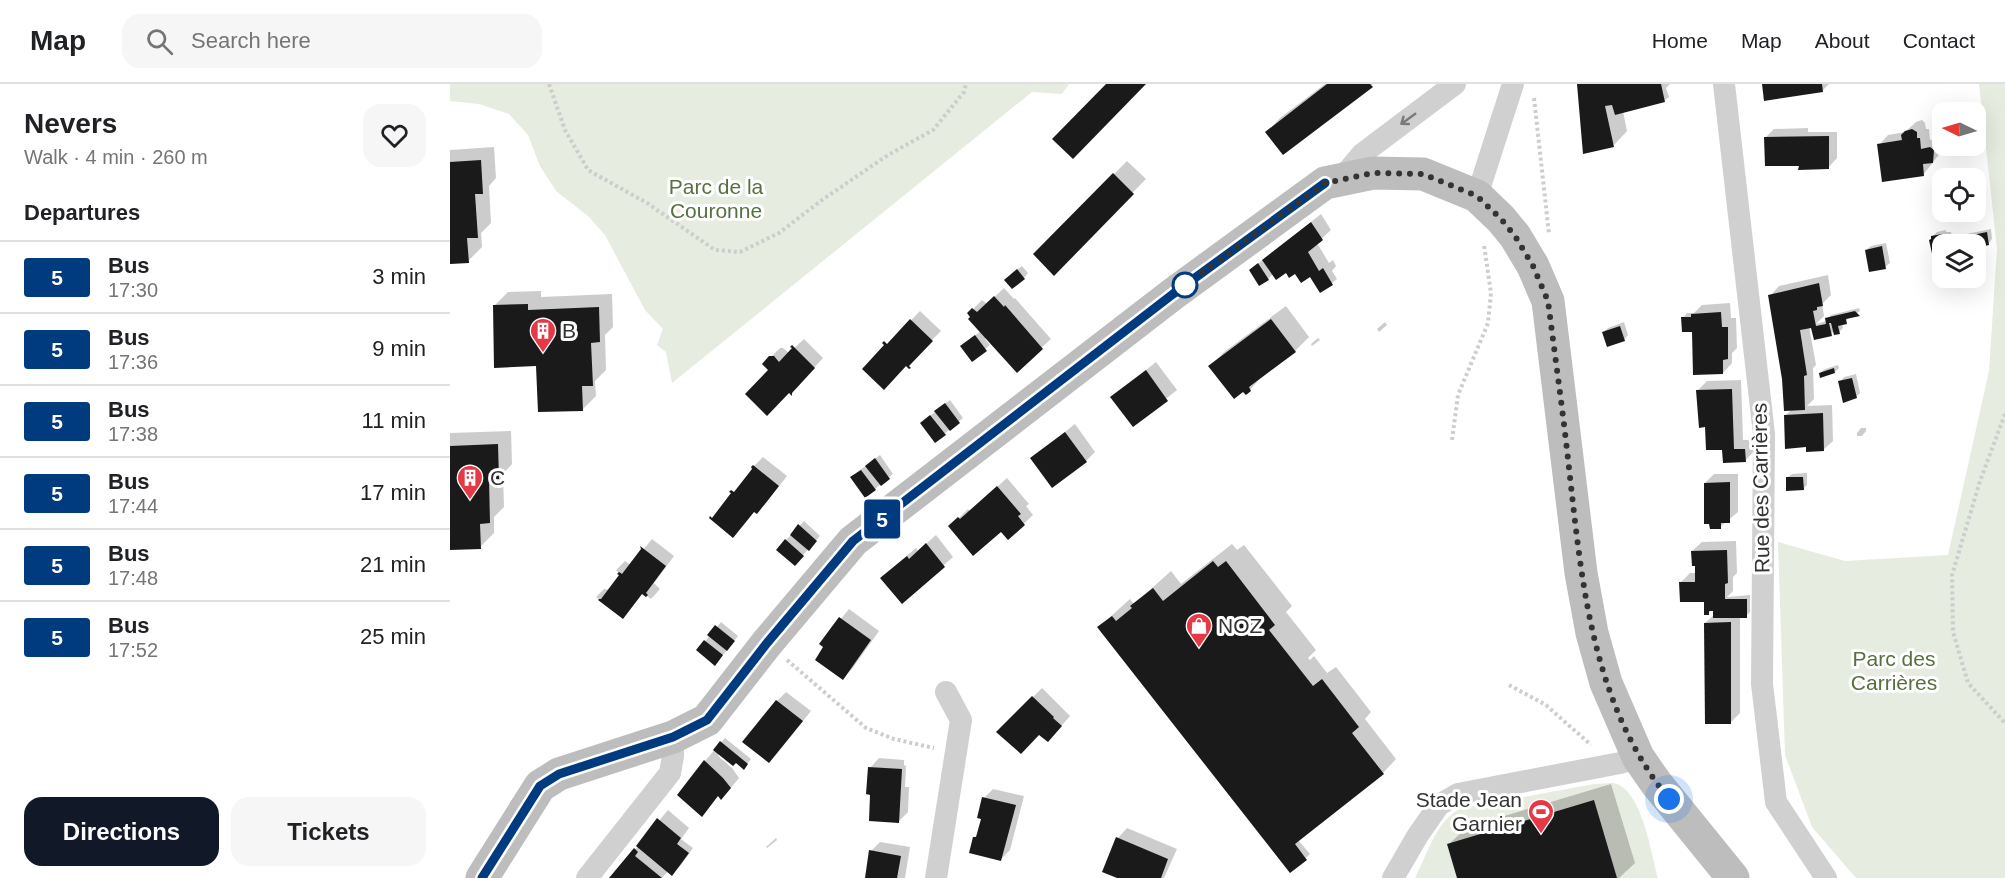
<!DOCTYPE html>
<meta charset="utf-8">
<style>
:root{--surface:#fff;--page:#f6f6f6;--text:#202124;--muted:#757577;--line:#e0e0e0;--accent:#111827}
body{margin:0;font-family:Helvetica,sans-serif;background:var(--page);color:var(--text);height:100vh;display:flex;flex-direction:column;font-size:22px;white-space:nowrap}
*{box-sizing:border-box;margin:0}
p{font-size:20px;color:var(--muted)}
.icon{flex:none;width:33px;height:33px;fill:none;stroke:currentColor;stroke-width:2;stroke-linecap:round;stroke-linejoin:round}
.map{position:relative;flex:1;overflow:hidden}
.panel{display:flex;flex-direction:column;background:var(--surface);width:450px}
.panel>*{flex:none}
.badge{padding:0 12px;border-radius:4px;font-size:21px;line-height:39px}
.needle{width:39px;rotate:275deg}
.controls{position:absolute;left:1482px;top:18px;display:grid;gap:12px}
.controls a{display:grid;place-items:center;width:54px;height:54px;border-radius:12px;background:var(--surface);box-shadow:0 6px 24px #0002;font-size:30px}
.you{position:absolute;width:30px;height:30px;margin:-15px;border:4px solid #fff;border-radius:50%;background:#1a73e8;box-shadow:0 0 0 9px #1a73e833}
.map>.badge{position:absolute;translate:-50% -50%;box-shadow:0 0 0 3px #fff}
h2{padding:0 24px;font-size:22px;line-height:54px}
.round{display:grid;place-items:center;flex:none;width:63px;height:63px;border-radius:18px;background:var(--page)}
.head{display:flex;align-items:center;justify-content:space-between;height:102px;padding:0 24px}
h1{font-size:28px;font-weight:700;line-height:45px}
.button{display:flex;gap:12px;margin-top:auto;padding:12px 24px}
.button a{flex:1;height:69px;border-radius:18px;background:var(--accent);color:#fff;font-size:24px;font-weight:700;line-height:69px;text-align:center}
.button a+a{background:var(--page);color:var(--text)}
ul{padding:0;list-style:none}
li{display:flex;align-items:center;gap:18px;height:72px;padding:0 24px;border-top:2px solid var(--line)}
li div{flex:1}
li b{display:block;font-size:22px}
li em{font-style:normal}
li .badge{min-width:66px;font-weight:700;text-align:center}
header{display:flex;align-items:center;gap:36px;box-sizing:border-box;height:84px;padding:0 30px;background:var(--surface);border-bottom:2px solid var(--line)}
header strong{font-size:28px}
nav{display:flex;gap:33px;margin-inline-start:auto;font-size:21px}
.search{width:420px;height:54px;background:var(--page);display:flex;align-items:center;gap:15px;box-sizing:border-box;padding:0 21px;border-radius:18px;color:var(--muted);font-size:22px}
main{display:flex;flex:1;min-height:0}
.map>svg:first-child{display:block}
.green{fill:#e6ecdf}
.shadow{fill:#0003}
.building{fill:#1a1a1a}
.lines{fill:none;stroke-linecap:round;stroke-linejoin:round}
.path{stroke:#cdcdcd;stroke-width:4;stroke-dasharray:3 3;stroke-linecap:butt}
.minor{stroke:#d0d0d0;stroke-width:22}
.secondary{stroke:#bdbdbd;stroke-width:33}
.oneway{stroke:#7a7a7a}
.line-casing{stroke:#fff;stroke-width:14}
.line{stroke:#003b80;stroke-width:9}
.walk{stroke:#333;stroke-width:6;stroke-dasharray:0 10.8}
.stop-dot{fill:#fff;stroke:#003b80;stroke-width:3}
.labels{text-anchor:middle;stroke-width:6;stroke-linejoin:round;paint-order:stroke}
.park-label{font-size:21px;fill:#56703f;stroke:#fff}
.poi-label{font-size:21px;fill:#333;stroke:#fff;text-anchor:start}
.street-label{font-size:21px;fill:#333;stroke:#fff}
</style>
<header>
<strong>Map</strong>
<div class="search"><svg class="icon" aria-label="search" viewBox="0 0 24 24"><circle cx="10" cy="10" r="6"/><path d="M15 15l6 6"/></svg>Search here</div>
<nav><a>Home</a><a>Map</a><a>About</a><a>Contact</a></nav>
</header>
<main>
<section class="panel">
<div class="head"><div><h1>Nevers</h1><p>Walk · 4 min · 260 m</p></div><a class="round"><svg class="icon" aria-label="heart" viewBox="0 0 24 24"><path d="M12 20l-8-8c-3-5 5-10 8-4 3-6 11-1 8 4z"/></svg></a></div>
<h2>Departures</h2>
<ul>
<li><span class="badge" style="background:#003b80;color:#fff">5</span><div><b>Bus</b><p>17:30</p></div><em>3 min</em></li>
<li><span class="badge" style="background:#003b80;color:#fff">5</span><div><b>Bus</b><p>17:36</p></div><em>9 min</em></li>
<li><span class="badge" style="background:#003b80;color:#fff">5</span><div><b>Bus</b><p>17:38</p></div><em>11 min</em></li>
<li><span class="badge" style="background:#003b80;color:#fff">5</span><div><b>Bus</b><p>17:44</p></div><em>17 min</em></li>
<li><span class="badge" style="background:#003b80;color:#fff">5</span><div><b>Bus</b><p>17:48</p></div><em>21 min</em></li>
<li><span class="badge" style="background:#003b80;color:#fff">5</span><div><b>Bus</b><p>17:52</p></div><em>25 min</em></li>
</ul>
<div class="button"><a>Directions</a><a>Tickets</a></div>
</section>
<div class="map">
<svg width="1555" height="794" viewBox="0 0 1555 794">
<rect width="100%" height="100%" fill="#fff"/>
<g class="green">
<polygon points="0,0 619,0 612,10 582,8 222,299 216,268 207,261 213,245 195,226 155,151 138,132 106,107 90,82 78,51 59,30 29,20 0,17"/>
<polygon points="1529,0 1555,0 1555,794 1406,794 1362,743 1335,671 1328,458 1395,477 1498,471 1539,287 1547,165"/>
<path d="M1163,699C1192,704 1201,769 1208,794H965C978,769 985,740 1009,725L1144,700Z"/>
</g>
<g class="shadow">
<polygon points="875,0 924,0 817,48 830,34"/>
<polygon points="1129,0 1220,0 1216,4 1219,13 1214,17 1173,27 1177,47 1164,61"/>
<polygon points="1313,0 1379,0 1373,6"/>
<polygon points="1472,36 1475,39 1476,45 1479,45 1480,56 1489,55 1492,57 1491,68 1473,91 1429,61 1438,51 1455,48 1466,38"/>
<polygon points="1358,44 1358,48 1387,48 1387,74 1378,84 1350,80 1315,54 1324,45"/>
<polygon points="44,63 46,94 39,102 41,139 31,149 32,163 18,177 0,179 0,66"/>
<polygon points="677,77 696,95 604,189 585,170"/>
<polygon points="871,130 881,146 867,159 879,179 883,176 886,182 882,187 887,195 882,199 870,207 860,191 836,187 823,190 818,195 805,182"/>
<polygon points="1541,145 1542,155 1538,160 1526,163 1526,160 1492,160 1492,170 1484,172 1482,153 1487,148 1496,146 1496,148 1501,148 1502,153"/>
<polygon points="1436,159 1440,179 1435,183 1416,166 1421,162"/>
<polygon points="572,182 578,189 574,194 560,191"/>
<polygon points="1378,191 1381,211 1372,220 1374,232 1366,240 1377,237 1377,235 1381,231 1409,224 1410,227 1392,239 1393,244 1389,248 1384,247 1381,250 1363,244 1366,241 1359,242 1366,281 1363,284 1364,315 1357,322 1382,321 1383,357 1373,366 1357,362 1335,332 1342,325 1333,295 1320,212 1329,202"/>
<polygon points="554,204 564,215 565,214 601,255 567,286 537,253 535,255 540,261 522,276 516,258 531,247 519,229 532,216 537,220"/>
<polygon points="91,207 91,213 162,210 163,243 155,251 156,286 145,297 146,312 132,326 88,281 44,222 58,208"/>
<polygon points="1280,219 1281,234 1286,234 1287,264 1282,269 1282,279 1273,289 1233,234 1237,229 1244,229 1252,221"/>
<polygon points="836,222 859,253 845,267 813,291 800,306 793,306 760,282 774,268"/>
<polygon points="470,227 491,247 434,304 414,285"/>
<polygon points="935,238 937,241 929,248 927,245"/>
<polygon points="1174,238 1178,251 1174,256 1154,248 1158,244"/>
<polygon points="868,254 870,256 862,262 861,260"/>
<polygon points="354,255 373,274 350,299 320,286 314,280 330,264 333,264 339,269"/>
<polygon points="706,278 727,306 683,341 662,313"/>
<polygon points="1388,281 1389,284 1385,288 1370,289 1375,285"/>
<polygon points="1406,290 1410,309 1406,313 1390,298 1394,293"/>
<polygon points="1291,296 1293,356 1304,356 1304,367 1295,377 1274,364 1256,341 1248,306 1257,297"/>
<polygon points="500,316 513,334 486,357 476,335"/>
<polygon points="625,340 645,368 636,377 582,374"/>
<polygon points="1411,344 1416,344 1416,347 1412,352 1407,352 1407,349"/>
<polygon points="61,347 62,380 53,390 54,423 44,433 44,449 30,463 0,464 0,349"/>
<polygon points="430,371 443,390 425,405 406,389"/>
<polygon points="313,373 337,392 316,419 305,427 283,452 304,385 303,383"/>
<polygon points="1357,389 1357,401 1353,405 1337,394 1342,390"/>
<polygon points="1264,390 1288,390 1288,428 1270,443 1255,399"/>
<polygon points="557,394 579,420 576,422 583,431 559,454 551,446 500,443 518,425 520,427"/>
<polygon points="354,437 370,452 345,480 336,456"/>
<polygon points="486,451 503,473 452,518 441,485 466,464 468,467"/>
<polygon points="202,455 224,472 204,499 210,505 201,515 193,509 172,533 146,513 154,505 160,506 171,491 166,486 175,477 181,481"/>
<polygon points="1286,457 1287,489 1283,493 1283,507 1277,513 1300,511 1300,528 1296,532 1290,532 1290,629 1281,638 1255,539 1265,530 1262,525 1259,529 1256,519 1230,499 1240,489 1247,489 1242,467 1252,458"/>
<polygon points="782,460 787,466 794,461 842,522 836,528 866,566 858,574 860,576 864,572 877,589 886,583 921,628 915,635 946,675 933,689 848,756 860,770 856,774 649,543 680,515 684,520 721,487 731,500"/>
<polygon points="399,525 429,547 402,585 393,594 375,563 371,559"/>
<polygon points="271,538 288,552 269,576 248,566"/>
<polygon points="592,604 620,632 607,647 583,613"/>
<polygon points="336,608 361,627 328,668 327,617"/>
<polygon points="275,654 301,675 294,684 286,677 270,670 268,672 282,684 289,694 280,705 255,677"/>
<polygon points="429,674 454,676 454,681 456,682 455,703 459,703 458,728 449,737 420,684"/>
<polygon points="1161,700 1185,779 1169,794 1009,794 999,760 1017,743"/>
<polygon points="543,705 574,712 560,766 551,775 524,754 529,749 533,733 534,714"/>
<polygon points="218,726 239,744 231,755 243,764 231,781 222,790 218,787 212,794 161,794"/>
<polygon points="677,744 727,765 714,794 671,794 654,787 668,754"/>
<polygon points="326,754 327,756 317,764 316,763"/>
<polygon points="430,758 460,763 455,794 417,794 421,767"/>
</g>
<g class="building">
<polygon points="656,0 696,0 623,75 602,55"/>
<polygon points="877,0 920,0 923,3 833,71 815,48"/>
<polygon points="1127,0 1211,0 1215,18 1165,31 1162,21 1155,22 1164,63 1133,70"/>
<polygon points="1312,0 1372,0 1373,8 1314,17"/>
<polygon points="1462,45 1467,48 1467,54 1470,54 1471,65 1480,63 1484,66 1483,79 1473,80 1474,92 1432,98 1427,60 1452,56 1451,51 1455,47"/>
<polygon points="1379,52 1379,85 1348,86 1349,82 1315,82 1314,53"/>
<polygon points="31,76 33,110 25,110 28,154 17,154 19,179 0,180 0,78"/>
<polygon points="663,89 684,110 604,192 583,170"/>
<polygon points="861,138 873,156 858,168 869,187 873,184 883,201 870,209 860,193 851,199 845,190 839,194 836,189 826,196 812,176"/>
<polygon points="1537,148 1539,161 1526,164 1526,160 1492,160 1492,172 1483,174 1479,156 1481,155 1481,152 1492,150 1492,152 1497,151 1498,156"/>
<polygon points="1432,162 1436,185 1419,188 1415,166"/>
<polygon points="808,179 819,196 809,202 799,186"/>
<polygon points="567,185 575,195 562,205 554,196"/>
<polygon points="1369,199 1373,222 1367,223 1367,226 1363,227 1366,242 1376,240 1375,234 1405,227 1410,232 1396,235 1397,240 1388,242 1390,250 1384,251 1381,239 1379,239 1382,252 1364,256 1361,244 1350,246 1357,291 1354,292 1355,326 1334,327 1332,295 1318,211"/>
<polygon points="544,212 554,223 555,221 593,265 567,289 518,235 520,233 517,229 522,224 527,228"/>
<polygon points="78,220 78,226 149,223 150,258 141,259 143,302 132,302 133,327 88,328 86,282 44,284 43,221"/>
<polygon points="1271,228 1272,243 1278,243 1278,275 1273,276 1273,290 1243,291 1242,248 1232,248 1231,233 1241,233 1241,230"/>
<polygon points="460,235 483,257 459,282 461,284 459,285 456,282 434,306 412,285 434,261 432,259 434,257 437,260"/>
<polygon points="821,235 846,268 799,303 801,307 796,311 793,308 784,315 758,282"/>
<polygon points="1170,242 1175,257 1157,263 1152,248"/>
<polygon points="525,251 537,267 522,278 510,262"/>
<polygon points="342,261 365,284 342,309 342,312 339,309 317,332 295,310 318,286 312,280 319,272 324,272 329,278 342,264 340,263"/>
<polygon points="1384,284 1385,289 1370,294 1369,289"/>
<polygon points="696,286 718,317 683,343 660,313"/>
<polygon points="1402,294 1407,314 1393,319 1388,297"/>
<polygon points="1282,305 1284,365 1295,365 1296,378 1273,379 1272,366 1256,366 1255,343 1249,344 1246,306"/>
<polygon points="495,319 510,339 500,347 484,327"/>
<polygon points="1373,329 1374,367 1356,368 1356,363 1335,365 1334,331"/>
<polygon points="480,331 496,351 485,359 470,339"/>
<polygon points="615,348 637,378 602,404 580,374"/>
<polygon points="48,360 49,395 39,395 40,439 30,440 31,465 0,466 0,362"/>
<polygon points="425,374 440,395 431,402 415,382"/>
<polygon points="303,381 329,402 307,430 304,428 283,454 259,434 260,432 262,434 281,409 279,408 281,406 284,408 302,385 301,383"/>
<polygon points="411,386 426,406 415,414 400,393"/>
<polygon points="1336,393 1353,393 1354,406 1336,407"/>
<polygon points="1280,398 1280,439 1271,439 1271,445 1260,445 1259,440 1254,440 1254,399"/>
<polygon points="547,402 571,430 568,432 575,441 558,456 551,448 523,472 498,442 508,433 510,435"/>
<polygon points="348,440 367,457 359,467 340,451"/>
<polygon points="335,455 354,472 345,482 326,466"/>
<polygon points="476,459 495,483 452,520 430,494 457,472 459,475"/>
<polygon points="190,462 216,482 196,509 198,511 196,513 192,510 173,535 148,516 149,515 151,515 169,491 167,490 169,488 172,490 191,465"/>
<polygon points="1277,466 1278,499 1275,500 1275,515 1297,515 1297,534 1263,534 1263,527 1259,527 1259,531 1254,531 1254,518 1230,518 1229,498 1245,498 1245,482 1242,482 1241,467"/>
<polygon points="763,477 768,483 776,477 825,541 819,546 863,602 872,595 909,643 902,649 934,690 845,760 857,776 840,789 647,543 662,532 666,537 682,524 680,522 703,504 713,517"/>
<polygon points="389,533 421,556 393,596 365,576 373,563 369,560"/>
<polygon points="1281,538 1281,640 1255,640 1254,539"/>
<polygon points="265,541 285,557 277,567 257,551"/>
<polygon points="254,556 273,571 265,582 246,566"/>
<polygon points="582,612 604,633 603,634 612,642 598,658 589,651 571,670 546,648"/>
<polygon points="326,616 353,637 319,679 292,658"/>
<polygon points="270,657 298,680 294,686 286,679 283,682 263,666"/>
<polygon points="254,676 273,694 281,704 271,716 268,712 252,733 227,711"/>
<polygon points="418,683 452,685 449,739 419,737 420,711 416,710"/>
<polygon points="532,713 566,721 551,777 519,769 523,753 526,753 531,735 527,734"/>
<polygon points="1144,716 1167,794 1007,794 997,760"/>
<polygon points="207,734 231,754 227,760 239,769 222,792 186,762"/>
<polygon points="666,753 718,775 711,794 667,794 652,788"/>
<polygon points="184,764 188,768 185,772 212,794 159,794"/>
<polygon points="419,766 451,772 447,794 415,794"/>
</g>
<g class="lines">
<g class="path">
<polyline points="99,0 115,46 138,86 197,119 265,166 290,168 329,149 372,116 438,71 483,46 514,8 516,0"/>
<polyline points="1084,14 1099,150"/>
<polyline points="1555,330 1530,397 1502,491 1503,548 1518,599 1555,639"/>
<polyline points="1002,356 1008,311 1038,239 1041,209 1034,161"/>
<polyline points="337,576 416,644 444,655 484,664"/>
<polyline points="1059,601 1096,621 1141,661"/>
</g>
<g class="minor">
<polyline points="1274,0 1314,350 1312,600 1326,718 1376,794"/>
<polyline points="891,95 912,70 1005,0"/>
<polyline points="1027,112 1063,0"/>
<polyline points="137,794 220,689 223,672 223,653"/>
<polyline points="486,794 511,636 496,608"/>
<polyline points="943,794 968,751 989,721 1008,710 1170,679 1188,673"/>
</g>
<polyline class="secondary" points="32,794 90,702 109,690 223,653 257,636 317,559 403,457 723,210 875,99 923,89 973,90 1027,112 1051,135 1065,152 1083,182 1098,217 1131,489 1142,549 1156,599 1188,673 1206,699 1283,794"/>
</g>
<defs><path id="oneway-shaft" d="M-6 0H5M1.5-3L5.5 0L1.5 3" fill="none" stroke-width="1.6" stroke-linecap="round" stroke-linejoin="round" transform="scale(1.5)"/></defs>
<use class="oneway" href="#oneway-shaft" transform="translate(958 35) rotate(144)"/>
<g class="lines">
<defs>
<polyline id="line" points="32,794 90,702 109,690 223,653 257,636 317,559 403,457 723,210 875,99"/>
</defs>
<use href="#line" class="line-casing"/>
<use href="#line" class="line"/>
<path class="walk" d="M735,201L875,99L923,89L973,90L1027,112L1051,135L1065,152L1083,182L1098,217C1105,272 1113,328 1119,384C1132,500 1142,620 1219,715"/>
</g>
<defs>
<symbol id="building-pin" viewBox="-11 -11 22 30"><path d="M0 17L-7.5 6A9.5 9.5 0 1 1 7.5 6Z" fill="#e63946" stroke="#fff"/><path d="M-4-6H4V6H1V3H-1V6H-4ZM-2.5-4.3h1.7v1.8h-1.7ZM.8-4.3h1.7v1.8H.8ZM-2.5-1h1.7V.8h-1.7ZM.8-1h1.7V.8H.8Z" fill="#fff"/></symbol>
<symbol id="shop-pin" viewBox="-11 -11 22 30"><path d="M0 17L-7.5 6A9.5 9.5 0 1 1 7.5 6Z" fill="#e63946" stroke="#fff"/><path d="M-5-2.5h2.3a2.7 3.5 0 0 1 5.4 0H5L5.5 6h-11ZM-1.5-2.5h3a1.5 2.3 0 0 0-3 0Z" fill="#fff"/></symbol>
<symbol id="stadium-pin" viewBox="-11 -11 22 30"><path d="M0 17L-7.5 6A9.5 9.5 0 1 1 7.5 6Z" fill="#e63946" stroke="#fff"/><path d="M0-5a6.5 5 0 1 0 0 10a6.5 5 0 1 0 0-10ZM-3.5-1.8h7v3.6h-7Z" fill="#fff"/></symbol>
</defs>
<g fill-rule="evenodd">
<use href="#building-pin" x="78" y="232" width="30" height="40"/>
<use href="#building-pin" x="5" y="379" width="30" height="40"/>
<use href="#shop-pin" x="734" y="527" width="30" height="40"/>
<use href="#stadium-pin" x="1076" y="713" width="30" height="40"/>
</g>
<circle class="stop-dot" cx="735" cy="201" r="12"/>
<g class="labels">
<g class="park-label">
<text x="266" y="110">Parc de la<tspan x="266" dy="24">Couronne</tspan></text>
<text x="1444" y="582">Parc des<tspan x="1444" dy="24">Carrières</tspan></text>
</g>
<g class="poi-label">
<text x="112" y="254">B</text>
<text x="40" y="401">C</text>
<text x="768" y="549">NOZ</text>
<text x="1072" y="723" text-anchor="end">Stade Jean<tspan x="1072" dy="24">Garnier</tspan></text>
</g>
<g class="street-label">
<text transform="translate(1311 404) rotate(-91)" y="7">Rue des Carrières</text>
</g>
</g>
</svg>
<div class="controls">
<a><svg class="needle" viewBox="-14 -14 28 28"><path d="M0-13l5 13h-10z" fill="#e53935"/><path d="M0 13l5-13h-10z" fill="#757577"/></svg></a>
<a><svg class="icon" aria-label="locate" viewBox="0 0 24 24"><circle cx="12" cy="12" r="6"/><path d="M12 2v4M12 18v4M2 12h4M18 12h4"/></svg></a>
<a><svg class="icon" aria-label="layers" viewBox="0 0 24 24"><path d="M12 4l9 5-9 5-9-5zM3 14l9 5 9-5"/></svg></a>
</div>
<div class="you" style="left:1219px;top:715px"></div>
<b class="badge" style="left:432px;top:435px;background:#003b80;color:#fff">5</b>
</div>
</main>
